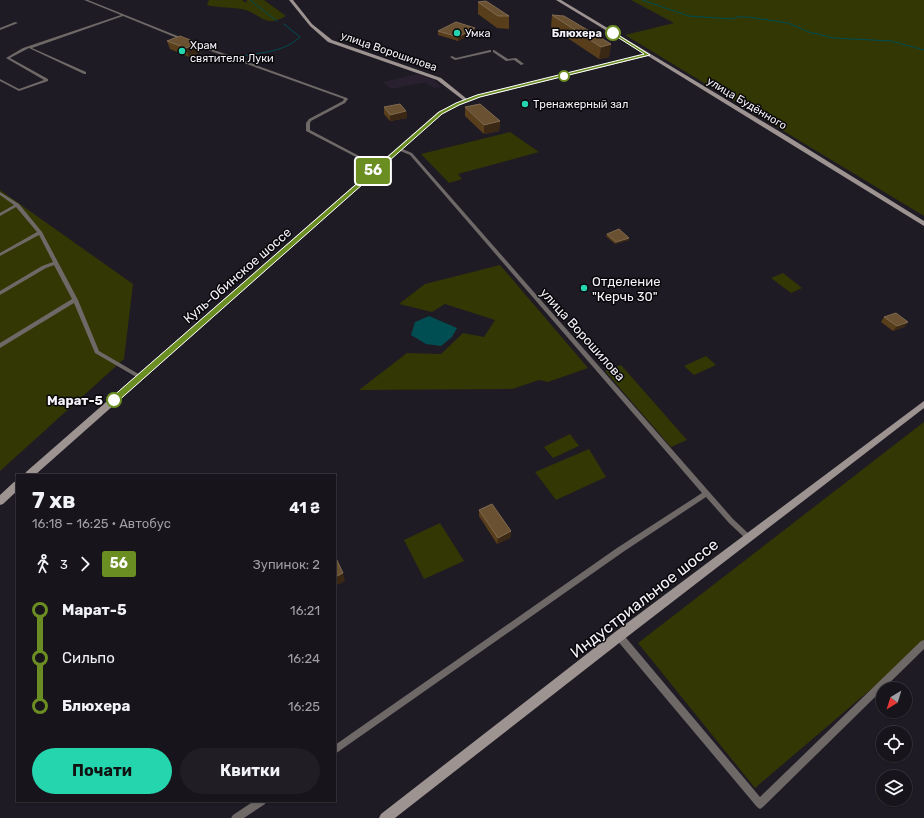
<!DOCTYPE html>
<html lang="uk">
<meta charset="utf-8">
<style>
:root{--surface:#17141b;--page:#201d24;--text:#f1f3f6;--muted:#9e9ea3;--line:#36333a;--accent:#24d5ae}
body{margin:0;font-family:Rubik,sans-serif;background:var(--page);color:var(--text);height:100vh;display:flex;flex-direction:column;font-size:15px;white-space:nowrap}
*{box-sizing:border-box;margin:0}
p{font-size:13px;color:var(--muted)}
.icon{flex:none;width:22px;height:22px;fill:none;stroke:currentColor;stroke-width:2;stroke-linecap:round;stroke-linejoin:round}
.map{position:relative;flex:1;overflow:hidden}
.drawer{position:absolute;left:16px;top:474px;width:320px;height:328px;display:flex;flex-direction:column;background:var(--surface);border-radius:0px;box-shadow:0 1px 3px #0004,0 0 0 1px var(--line)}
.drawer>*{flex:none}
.badge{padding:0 8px;border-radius:3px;font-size:14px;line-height:26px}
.needle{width:26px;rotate:218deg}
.tools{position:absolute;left:876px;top:682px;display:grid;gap:8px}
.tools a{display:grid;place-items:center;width:36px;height:36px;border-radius:50%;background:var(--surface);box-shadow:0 1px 3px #0004,0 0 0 1px var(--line);font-size:20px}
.map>.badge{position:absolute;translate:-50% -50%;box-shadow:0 0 0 2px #fff}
.legs{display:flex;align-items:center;gap:6px;height:44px;padding:0 16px;font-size:13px}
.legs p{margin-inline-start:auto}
.overview{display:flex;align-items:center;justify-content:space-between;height:68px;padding:0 16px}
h1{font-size:22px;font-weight:700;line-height:30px}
.primary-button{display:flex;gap:8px;margin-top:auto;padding:8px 16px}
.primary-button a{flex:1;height:46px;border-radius:24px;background:var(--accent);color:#111;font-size:16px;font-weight:700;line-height:46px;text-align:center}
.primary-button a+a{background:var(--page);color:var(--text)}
ul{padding:0 16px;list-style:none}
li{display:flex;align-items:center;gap:14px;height:48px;font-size:15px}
li i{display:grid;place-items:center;width:6px;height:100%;margin:0 5px;background:currentColor}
li i::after{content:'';width:10px;height:10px;margin:-5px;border:3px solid;border-radius:50%;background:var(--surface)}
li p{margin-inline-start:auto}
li:first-child i{background:linear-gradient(#0000 50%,currentColor 0)}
li:last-child i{background:linear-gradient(currentColor 50%,#0000 0)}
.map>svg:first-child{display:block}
.commercial{fill:#28202f}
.green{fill:#323704}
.water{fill:#004d52}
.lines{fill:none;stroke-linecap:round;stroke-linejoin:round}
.stream{stroke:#004d52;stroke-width:1}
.minor{fill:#6e6867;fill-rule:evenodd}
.secondary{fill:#9d9391;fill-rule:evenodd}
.wall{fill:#593e1b}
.shaded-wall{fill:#3b2814}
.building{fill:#695132;stroke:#7f6a51}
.line-1{fill:#6b8e23;stroke:#fff}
.poi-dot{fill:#24d5ae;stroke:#08070a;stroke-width:1.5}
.stop-1-dot{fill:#fff;stroke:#6b8e23;stroke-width:2}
.labels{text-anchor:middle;stroke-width:3;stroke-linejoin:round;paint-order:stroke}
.far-poi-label{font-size:11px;fill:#f4f1f8;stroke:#08070a;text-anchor:start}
.far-stop-label{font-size:11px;font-weight:bold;fill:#f4f1f8;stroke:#08070a;text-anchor:end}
.far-street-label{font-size:11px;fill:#f4f1f8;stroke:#08070a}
.street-label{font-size:13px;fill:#f4f1f8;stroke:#08070a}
.poi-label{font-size:13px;fill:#f4f1f8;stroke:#08070a;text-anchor:start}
.stop-label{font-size:13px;font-weight:bold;fill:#f4f1f8;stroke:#08070a;text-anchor:end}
.near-street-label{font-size:16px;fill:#f4f1f8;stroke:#08070a}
</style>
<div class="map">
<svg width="924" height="818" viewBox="0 0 924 818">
<rect width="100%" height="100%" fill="#1f1b24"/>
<polygon class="commercial" points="417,74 434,80 441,87 434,88 426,82 391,89 383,82"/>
<g class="green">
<path d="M209,0H242L246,3L247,0H264L286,16C263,29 261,13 242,9C231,7 218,8 207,5Z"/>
<polygon points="631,0 924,0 924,216 625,35 674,23"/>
<polygon points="510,132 539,152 458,174 462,179 449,183 421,154"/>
<polygon points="0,190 133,284 124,359 0,471"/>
<polygon points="500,265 588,368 548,382 539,380 512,389 359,390 407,353 441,354 463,333 484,337 495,320 445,304 432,312 399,304 425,284"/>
<polygon points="783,273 802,288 791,293 771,278"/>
<polygon points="706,356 716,365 694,375 684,366"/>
<polygon points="621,365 687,440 671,447 605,371"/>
<polygon points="924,422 924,644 755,788 638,643"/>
<polygon points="570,434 579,446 553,458 544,447"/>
<polygon points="589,449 606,477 556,500 535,472"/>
<polygon points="440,523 464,561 424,579 404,540"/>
</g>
<polygon class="water" points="429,316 457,328 452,337 441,346 426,344 411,335 415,322"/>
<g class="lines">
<g class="stream">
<polyline points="250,0 277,21"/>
<polyline points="642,0 689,16 733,19 737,17 748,17 788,23 809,32 834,38 891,41 924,50"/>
<path d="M243,56C263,52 284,52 300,37L284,24"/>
</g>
<g class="minor">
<polygon points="84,0 88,0 185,39 182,40 123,16 32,48 86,72 86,74 84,74 29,48 10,58 48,79 48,81 19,91 0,81 0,79 19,89 44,80 6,58 23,48 121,15"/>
<polygon points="15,22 18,23 0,30 0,28"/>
<polygon points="192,42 347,98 348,99 345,103 311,121 310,123 310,130 380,167 377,168 306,131 306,123 309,119 343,101 344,99 191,44 191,42"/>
<polygon points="490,50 491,50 491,52 455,60 450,57 452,56 456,58"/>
<polygon points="494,50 508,59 516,58 524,64 521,65 514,60 506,61 493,52 493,50"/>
<polygon points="398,148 400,148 412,153 733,519 750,535 751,537 750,539 748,540 746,539 729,523 706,497 623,552 335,754 335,745 617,548 702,493 410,155 398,150"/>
<polygon points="0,192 19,204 42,232 78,300 99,351 142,376 143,377 142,378 138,378 95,353 74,303 0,348 0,343 72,299 54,265 46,268 0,295 0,291 42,266 53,262 39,235 0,256 0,253 37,232 16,207 0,216 0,213 14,205 0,195"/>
<polygon points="619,632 622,633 760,797 921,641 924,640 924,649 763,807 760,809 757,807 616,639 615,636 616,633"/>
<polygon points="254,801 266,801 265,804 244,818 231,818 233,815"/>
</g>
<g class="secondary">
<polygon points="289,0 293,0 312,24 332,40 441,78 467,99 477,95 645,54 556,0 561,0 787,136 924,221 924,226 648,56 481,97 460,105 442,114 35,475 25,475 26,472 438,112 463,100 437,80 328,42 310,26"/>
<polygon points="924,401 924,408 623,640 395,818 379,818 381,814 615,632"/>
<polygon points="17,481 17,491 3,504 0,505 0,495 14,482"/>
</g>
</g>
<g class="wall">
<polygon points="478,2 509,16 509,29 497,28 478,14"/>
<polygon points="552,15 611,44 609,57 599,59 551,27"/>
<polygon points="475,28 475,32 458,41 438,35 438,31"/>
<polygon points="167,41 201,52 189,57 170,49"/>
<polygon points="384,107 406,111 407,118 390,121 384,114"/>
<polygon points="465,107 500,121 499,131 484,134 465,116"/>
<polygon points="607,234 629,238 629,240 615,244 606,236"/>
<polygon points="884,317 908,322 904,327 893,331 881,322"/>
<polygon points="479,510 511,531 510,538 497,544 479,516"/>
</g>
<g class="shaded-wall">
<polygon points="475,28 475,32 458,41 458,37"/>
<polygon points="198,43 201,52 189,57 186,48"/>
<polygon points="611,44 609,57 599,59 601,47"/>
<polygon points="406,111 407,118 390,121 390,115"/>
<polygon points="500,121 499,131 484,134 484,125"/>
<polygon points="629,238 629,240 615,244 616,242"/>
<polygon points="908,322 904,327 893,331 897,326"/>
<polygon points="511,531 510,538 497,544 498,538"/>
<polygon points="343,573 345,581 335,586 335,577"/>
</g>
<g class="building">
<polygon points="486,1 509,16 498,16 478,2"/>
<polygon points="552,15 564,16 611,44 601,47"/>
<polygon points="456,22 475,28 458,37 438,31"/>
<polygon points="180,36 198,43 186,48 167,41"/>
<polygon points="400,104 406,111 390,115 384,107"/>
<polygon points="480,104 500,121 484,125 465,107"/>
<polygon points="619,229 629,238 616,242 607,234"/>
<polygon points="896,313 908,322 897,326 884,317"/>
<polygon points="492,504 511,531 498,538 479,510"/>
<polygon points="335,556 343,573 335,577"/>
</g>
<polygon class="line-1" points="611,33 615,33 650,55 480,97 459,105 442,114 117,402 111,402 111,398 439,112 456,103 477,95 644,54"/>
<g class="poi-dot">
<circle cx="457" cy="33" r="4"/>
<circle cx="182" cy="51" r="4"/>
<circle cx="525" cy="104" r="4"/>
<circle cx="584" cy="288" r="4"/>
</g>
<g class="stop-1-dot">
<circle cx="613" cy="33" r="7"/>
<circle cx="564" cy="76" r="5"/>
<circle cx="114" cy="400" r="7"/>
</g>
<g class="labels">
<g class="far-poi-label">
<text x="465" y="37">Умка</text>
<text x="190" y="49">Храм<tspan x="190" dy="13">святителя Луки</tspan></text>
<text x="533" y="108">Тренажерный зал</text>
</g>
<g class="far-stop-label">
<text x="602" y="37">Блюхера</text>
</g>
<g class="far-street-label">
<text transform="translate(389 51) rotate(19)" y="4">улица Ворошилова</text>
<text transform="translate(747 103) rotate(31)" y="4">улица Будённого</text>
</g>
<g class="street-label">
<text transform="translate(237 275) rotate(-41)" y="5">Куль-Обинское шоссе</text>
<text transform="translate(583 334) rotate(48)" y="5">улица Ворошилова</text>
</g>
<g class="poi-label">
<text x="592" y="286">Отделение<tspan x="592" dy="15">"Керчь 30"</tspan></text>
</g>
<g class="stop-label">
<text x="103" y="405">Марат-5</text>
</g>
<g class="near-street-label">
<text transform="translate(644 598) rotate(-38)" y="6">Индустриальное шоссе</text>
</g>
</g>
</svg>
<div class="tools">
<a><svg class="needle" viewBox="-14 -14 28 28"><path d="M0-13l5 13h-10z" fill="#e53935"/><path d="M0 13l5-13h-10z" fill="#9e9ea3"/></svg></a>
<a><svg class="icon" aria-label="locate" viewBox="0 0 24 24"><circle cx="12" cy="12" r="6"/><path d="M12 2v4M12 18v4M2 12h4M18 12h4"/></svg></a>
<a><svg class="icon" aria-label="layers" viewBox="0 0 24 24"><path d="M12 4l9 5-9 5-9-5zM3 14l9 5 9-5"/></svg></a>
</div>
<b class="badge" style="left:373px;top:171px;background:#6b8e23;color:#fff">56</b>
<section class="drawer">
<div class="overview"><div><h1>7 хв</h1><p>16:18 – 16:25 · Автобус</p></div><b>41 ₴</b></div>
<div class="legs"><svg class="icon" aria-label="walk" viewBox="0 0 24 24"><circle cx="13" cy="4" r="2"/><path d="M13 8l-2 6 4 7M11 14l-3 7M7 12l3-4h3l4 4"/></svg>3<svg class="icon" aria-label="forward" viewBox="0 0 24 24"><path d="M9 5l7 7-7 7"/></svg><b class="badge" style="background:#6b8e23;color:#fff">56</b><p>Зупинок: 2</p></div>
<ul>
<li><i style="color:#6b8e23"></i><b>Марат-5</b><p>16:21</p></li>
<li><i style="color:#6b8e23"></i><span>Сильпо</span><p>16:24</p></li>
<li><i style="color:#6b8e23"></i><b>Блюхера</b><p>16:25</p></li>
</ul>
<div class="primary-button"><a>Почати</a><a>Квитки</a></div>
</section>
</div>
